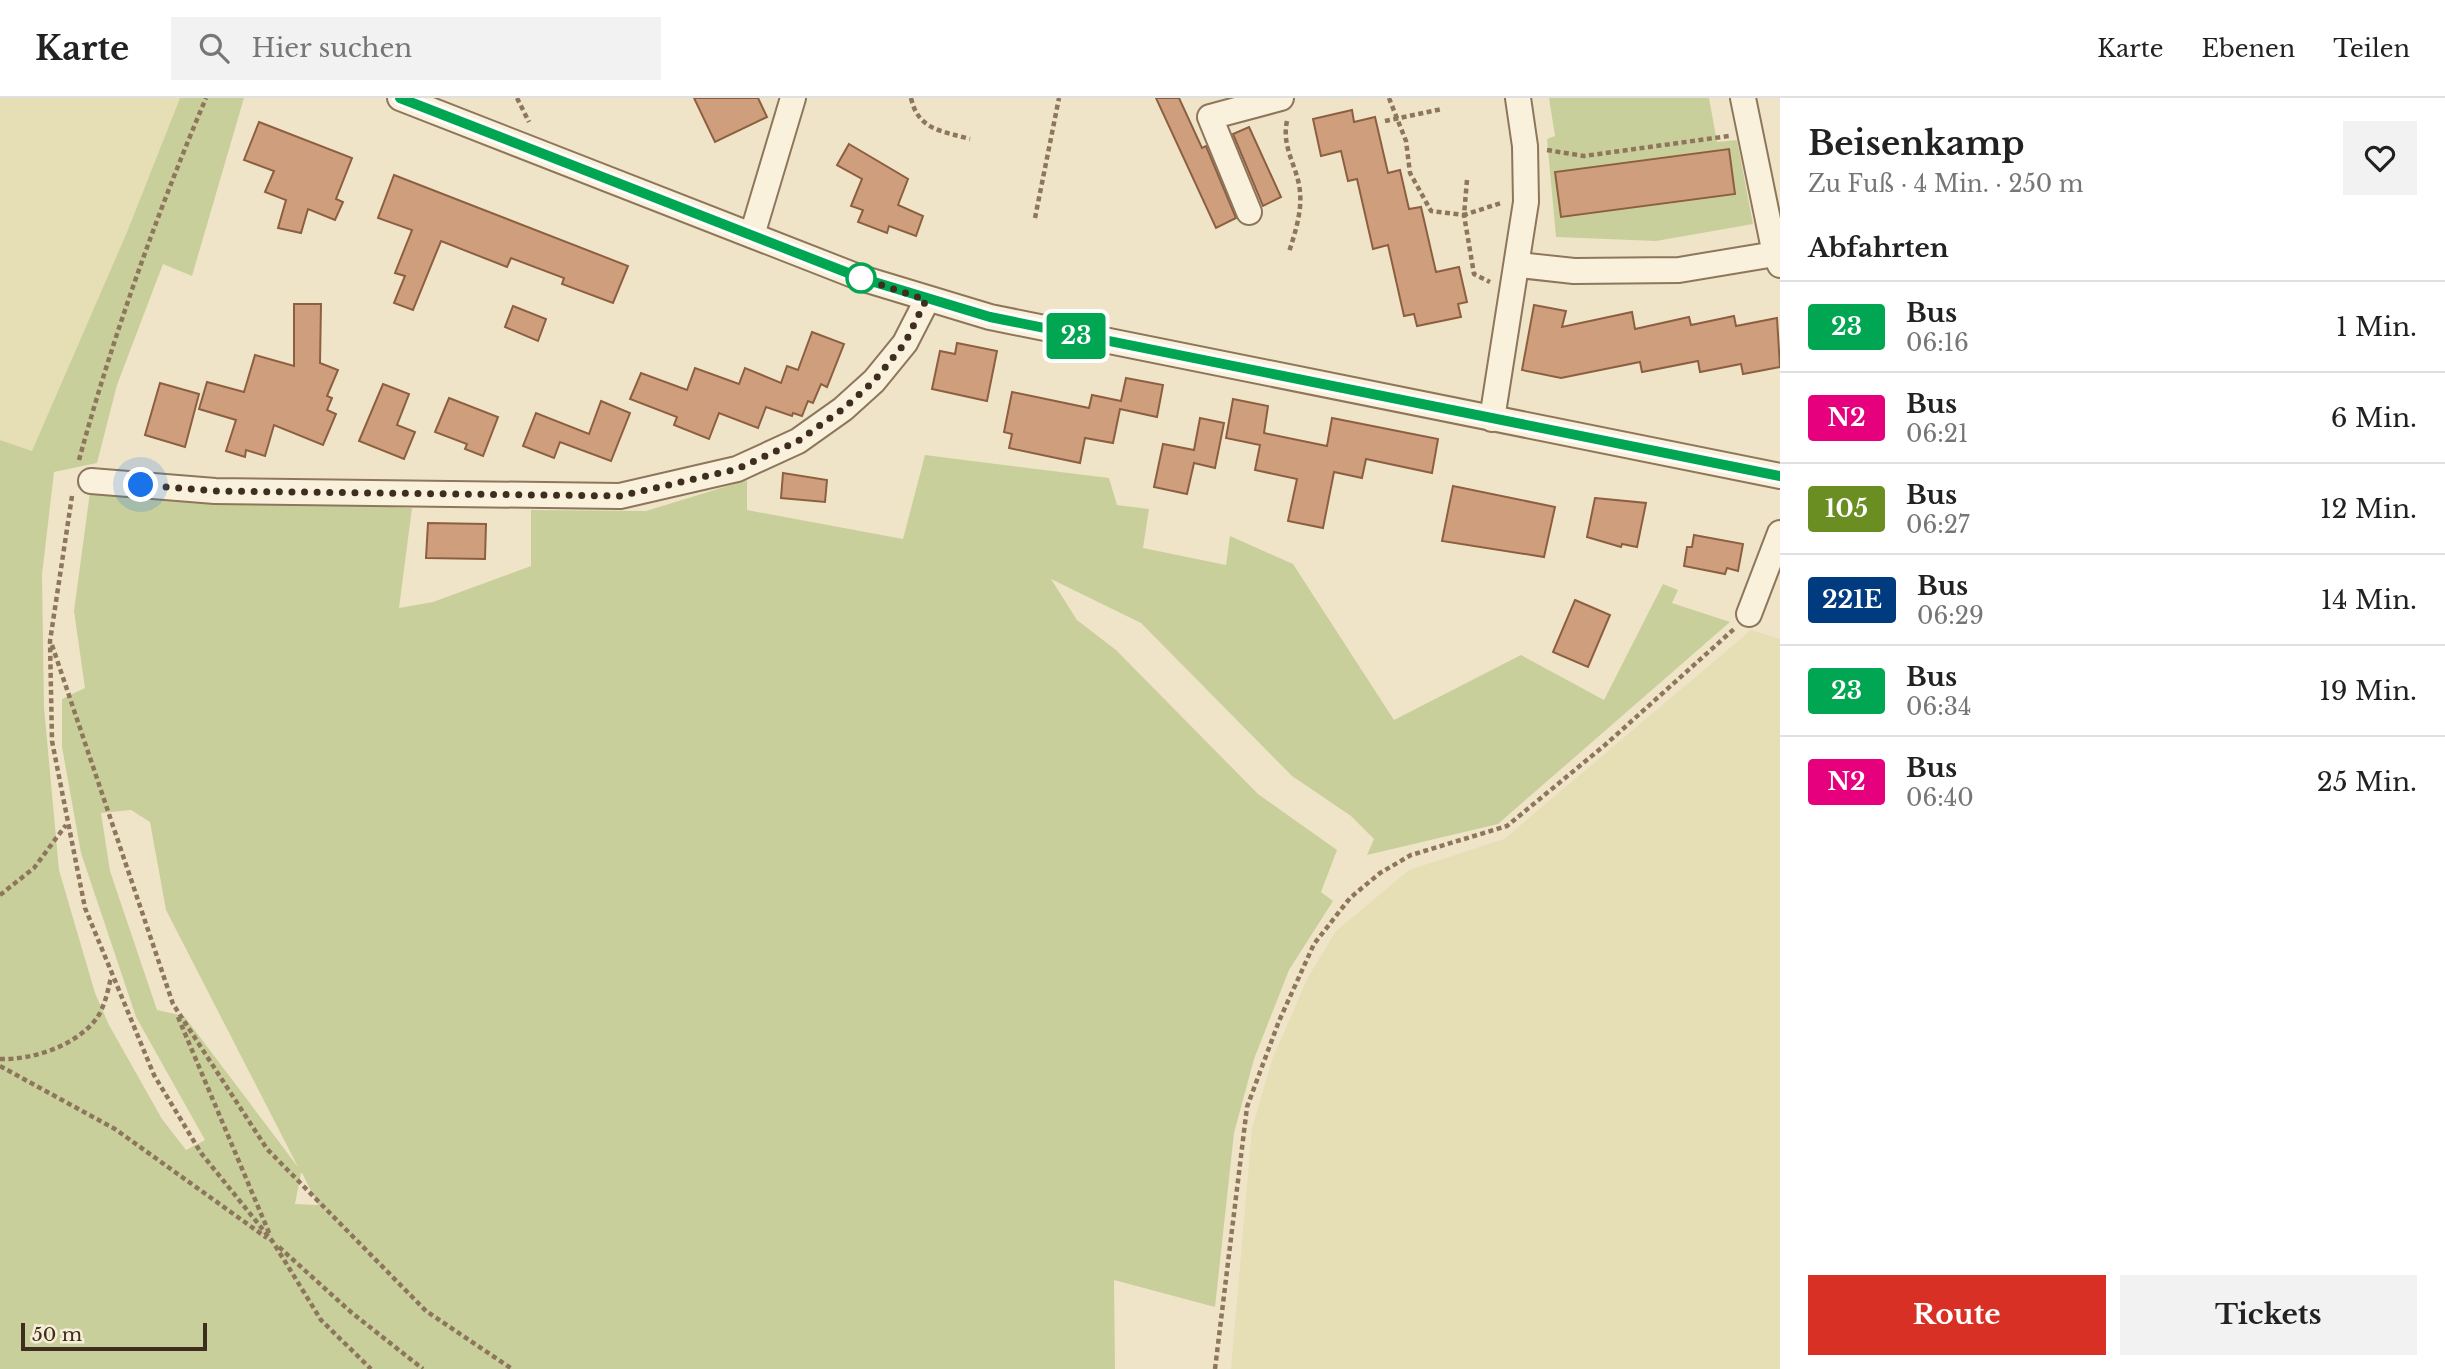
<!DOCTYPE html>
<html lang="de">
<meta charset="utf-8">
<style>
:root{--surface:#fff;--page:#f2f2f2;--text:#222;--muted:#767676;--line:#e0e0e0;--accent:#d93025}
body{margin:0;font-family:"Libre Baskerville",serif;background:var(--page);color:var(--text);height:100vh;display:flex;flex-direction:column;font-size:26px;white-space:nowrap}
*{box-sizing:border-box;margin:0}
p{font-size:23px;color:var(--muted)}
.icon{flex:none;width:38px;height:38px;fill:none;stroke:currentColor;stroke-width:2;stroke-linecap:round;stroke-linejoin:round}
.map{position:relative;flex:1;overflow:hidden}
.panel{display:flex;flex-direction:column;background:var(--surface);width:665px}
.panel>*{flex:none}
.badge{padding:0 14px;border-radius:5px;font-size:24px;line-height:46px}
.scale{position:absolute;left:21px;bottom:18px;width:186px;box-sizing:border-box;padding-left:7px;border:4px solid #3d2e20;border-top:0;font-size:19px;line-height:24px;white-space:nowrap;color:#3d2e20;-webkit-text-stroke:5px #f7eed8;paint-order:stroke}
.you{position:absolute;width:35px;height:35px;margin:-18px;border:5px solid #fff;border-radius:50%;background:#1a73e8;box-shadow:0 0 0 10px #1a73e833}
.map>.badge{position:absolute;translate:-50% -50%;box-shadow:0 0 0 4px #fff}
h2{padding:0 28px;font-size:26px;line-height:63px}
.round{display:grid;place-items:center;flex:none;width:74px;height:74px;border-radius:0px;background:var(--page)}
.head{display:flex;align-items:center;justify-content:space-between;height:119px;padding:0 28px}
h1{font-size:33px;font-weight:700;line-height:52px}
.primary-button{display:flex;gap:14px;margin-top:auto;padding:14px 28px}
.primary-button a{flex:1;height:80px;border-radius:0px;background:var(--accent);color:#fff;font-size:28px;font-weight:700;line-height:80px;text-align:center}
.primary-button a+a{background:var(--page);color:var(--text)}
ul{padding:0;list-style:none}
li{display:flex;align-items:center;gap:21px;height:91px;padding:0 28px;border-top:2px solid var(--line)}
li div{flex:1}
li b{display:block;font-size:26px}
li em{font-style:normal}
li .badge{min-width:77px;font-weight:700;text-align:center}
header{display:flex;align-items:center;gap:42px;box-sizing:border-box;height:98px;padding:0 35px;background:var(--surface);border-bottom:2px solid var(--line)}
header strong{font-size:33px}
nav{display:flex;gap:38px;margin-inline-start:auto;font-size:24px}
.search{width:490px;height:63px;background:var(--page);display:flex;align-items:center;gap:18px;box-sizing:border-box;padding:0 24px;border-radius:0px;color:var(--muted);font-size:26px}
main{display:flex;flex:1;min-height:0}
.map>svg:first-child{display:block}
.farmland{fill:#e6deb5}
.green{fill:#c9cf9b;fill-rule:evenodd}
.building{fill:#cf9f7d;stroke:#8d5f41;stroke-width:2}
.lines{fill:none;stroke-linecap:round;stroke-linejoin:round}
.minor-casing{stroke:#8d765c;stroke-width:28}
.path{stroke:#8d765c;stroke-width:4.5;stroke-dasharray:5 3.5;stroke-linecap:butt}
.minor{stroke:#faf1dc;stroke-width:24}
.line-casing{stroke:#fff;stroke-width:16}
.line{stroke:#00a651;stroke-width:10}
.walk{stroke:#3d2e20;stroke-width:7;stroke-dasharray:0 12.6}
.stop-dot{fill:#fff;stroke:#00a651;stroke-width:3.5}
</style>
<header>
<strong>Karte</strong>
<div class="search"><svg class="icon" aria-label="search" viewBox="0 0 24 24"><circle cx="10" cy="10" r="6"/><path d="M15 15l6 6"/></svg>Hier suchen</div>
<nav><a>Karte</a><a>Ebenen</a><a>Teilen</a></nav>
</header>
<main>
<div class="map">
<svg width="1780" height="1271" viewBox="0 0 1780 1271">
<rect width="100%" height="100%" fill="#f0e4c8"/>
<g class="farmland">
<polygon points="0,0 180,0 127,134 32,354 0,342"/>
<polygon points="1751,532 1780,541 1780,1271 1231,1271 1252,1031 1272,962 1308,879 1336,833 1409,772 1504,741"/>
</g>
<g class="green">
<path d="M180,0H244L192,178L163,166L117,287L97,365L54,374L42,477L44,609L59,772L95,895L109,927L162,1021L186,1052L205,1042L136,919L81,755L62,649V601L85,590L74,513L90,394L412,410L399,510L433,504L531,468V412L646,413L747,382V412L903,441L925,357L1109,380L1117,407L1149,411L1143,450L1226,467L1230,438L1293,466L1394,622L1521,557L1604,602L1663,486L1678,492L1672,505L1730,524L1498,726L1367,757L1374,741L1351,718L1292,678L1141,525L1051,481L1077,522L1116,552L1258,696L1337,752L1321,794L1333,803L1289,872L1254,961L1234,1035L1215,1209L1114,1182L1115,1271H0V342L32,353L127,134ZM131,712L150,724L166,812L298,1069L184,918L157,912L110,773L101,715ZM301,1075H302L318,1107L295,1106Z"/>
<polygon points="1549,0 1709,0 1717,44 1737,42 1753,126 1656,143 1556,139 1547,41 1555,38"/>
</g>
<g class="building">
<polygon points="694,0 758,0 767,19 715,44"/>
<polygon points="1156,0 1179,0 1202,50 1206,48 1236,120 1216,130"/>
<polygon points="1352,12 1354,24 1375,19 1388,75 1400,72 1409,111 1421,109 1436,174 1459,169 1467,204 1458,206 1461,219 1417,228 1414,216 1404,218 1388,147 1373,151 1357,81 1348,83 1341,53 1321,58 1313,21"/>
<polygon points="259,24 352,60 336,101 343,104 335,122 308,111 301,135 278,130 286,102 265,94 274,73 244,62"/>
<polygon points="1249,29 1281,99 1263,108 1233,36"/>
<polygon points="849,46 908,81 898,107 923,118 916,138 889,128 887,135 858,124 863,112 851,108 862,81 837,67"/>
<polygon points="1729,51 1735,96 1561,119 1555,74"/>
<polygon points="394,77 628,168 613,205 562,186 564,180 511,160 507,169 441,143 413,212 394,205 405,178 395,175 412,132 378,120"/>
<polygon points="294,206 321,206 320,265 338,272 327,298 332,300 327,312 336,316 323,347 274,327 265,358 246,352 245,359 226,353 236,322 199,311 207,284 244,294 255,257 294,268"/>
<polygon points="1534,207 1566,213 1562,229 1632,214 1635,231 1689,219 1691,227 1734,218 1736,228 1777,220 1780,269 1743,276 1741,266 1700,274 1698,263 1642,274 1640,264 1561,280 1522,272"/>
<polygon points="513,208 546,221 538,243 505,229"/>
<polygon points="812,234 844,246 827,289 821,286 813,305 808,303 802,318 793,315 792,318 766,309 758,330 719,315 709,341 674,327 677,319 630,301 641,275 687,292 695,270 739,286 745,270 781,285 787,268 798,272"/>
<polygon points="957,245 997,253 987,303 932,291 940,253 955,256"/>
<polygon points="1126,280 1163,287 1157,319 1120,311 1113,345 1085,340 1080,365 1009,350 1012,336 1004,334 1012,294 1089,310 1092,297 1121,303"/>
<polygon points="160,285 199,296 185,349 145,337"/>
<polygon points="383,286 409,296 397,327 415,334 404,361 359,343"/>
<polygon points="449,300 498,319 483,358 465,351 467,346 435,334"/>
<polygon points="1233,301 1268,308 1264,335 1327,348 1332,320 1438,341 1432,375 1366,361 1362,380 1334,374 1323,430 1288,423 1297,381 1255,372 1260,347 1226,340"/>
<polygon points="601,303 630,315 611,363 560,344 554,360 523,348 536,315 589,336"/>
<polygon points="1200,320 1224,325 1215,370 1194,365 1187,396 1154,389 1163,346 1194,352"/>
<polygon points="783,375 827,382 825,404 781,400"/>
<polygon points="1453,388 1555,409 1544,459 1442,443"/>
<polygon points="1595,400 1646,405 1637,449 1622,446 1621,449 1587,439"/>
<polygon points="428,425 486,426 485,461 426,460"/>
<polygon points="1694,437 1743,446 1738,473 1727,470 1725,476 1684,468 1687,449 1692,449"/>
<polygon points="1575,502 1610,517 1588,569 1553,554"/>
</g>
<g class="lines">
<defs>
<g id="minor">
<polyline points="400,0 861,180 990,219 1780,378"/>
<polyline points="1743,0 1775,156 1780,167"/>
<polyline points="1249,114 1210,19 1281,0"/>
<polyline points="752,137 793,0"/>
<polyline points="1519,167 1574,173 1679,172 1775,156"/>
<polyline points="1492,321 1526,104 1525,48 1518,0"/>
<polyline points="91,383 215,393 620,398 737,371 798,343 843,311 874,283 905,245 927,202"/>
<polyline points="1749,516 1780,435"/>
</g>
</defs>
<use href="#minor" class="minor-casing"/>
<g class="path">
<polyline points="517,0 529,24"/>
<path d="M911,0C918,32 942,33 970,41"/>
<polyline points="1389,0 1406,43 1410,75 1431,113 1464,117 1474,176 1490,184"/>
<path d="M1287,23C1281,50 1298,69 1300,94C1302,114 1295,135 1289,154"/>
<polyline points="1385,23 1442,11"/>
<polyline points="1547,52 1584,58 1729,38"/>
<polyline points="1467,82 1464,117 1501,105"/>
<polyline points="1035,120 1059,0"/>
<path d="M79,362C113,238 156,118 206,0"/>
<polyline points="72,398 50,543 52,643 85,810 154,977 201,1055 273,1144 321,1222 371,1271"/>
<polyline points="52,547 173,906 267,1051 426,1213 512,1271"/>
<polyline points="0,797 34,770 66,727"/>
<polyline points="178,919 270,1137"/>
<path d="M0,961C33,962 76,948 97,920C105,907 108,893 111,879"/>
<polyline points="0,968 115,1031 267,1140"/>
<polyline points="279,1149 352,1215 423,1271"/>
<polyline points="1215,1271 1247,1009 1279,923 1314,846 1350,800 1380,775 1411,757 1507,728 1605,647 1734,531"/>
</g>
<use href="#minor" class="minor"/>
</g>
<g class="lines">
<defs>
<polyline id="line" points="400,0 861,180 990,219 1780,378"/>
</defs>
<use href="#line" class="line-casing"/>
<use href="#line" class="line"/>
<polyline class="walk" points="141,387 215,393 620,398 690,382 737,371 798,343 843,311 874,283 905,245 926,202 861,180"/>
</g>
<circle class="stop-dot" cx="861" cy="180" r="14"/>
</svg>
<div class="scale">50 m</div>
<div class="you" style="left:141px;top:387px"></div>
<b class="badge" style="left:1076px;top:238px;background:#00a651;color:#fff">23</b>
</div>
<section class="panel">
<div class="head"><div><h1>Beisenkamp</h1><p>Zu Fuß · 4 Min. · 250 m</p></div><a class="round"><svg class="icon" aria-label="heart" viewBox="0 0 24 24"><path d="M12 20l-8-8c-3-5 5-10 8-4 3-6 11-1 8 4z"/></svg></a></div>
<h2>Abfahrten</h2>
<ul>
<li><span class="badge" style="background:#00a651;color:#fff">23</span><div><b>Bus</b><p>06:16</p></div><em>1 Min.</em></li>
<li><span class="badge" style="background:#e6007e;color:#fff">N2</span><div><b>Bus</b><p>06:21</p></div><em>6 Min.</em></li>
<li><span class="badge" style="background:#6b8e23;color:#fff">105</span><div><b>Bus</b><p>06:27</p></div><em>12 Min.</em></li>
<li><span class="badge" style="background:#003b80;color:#fff">221E</span><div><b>Bus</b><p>06:29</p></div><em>14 Min.</em></li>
<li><span class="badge" style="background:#00a651;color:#fff">23</span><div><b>Bus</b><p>06:34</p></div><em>19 Min.</em></li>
<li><span class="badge" style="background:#e6007e;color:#fff">N2</span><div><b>Bus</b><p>06:40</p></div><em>25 Min.</em></li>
</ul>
<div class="primary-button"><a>Route</a><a>Tickets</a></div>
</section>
</main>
